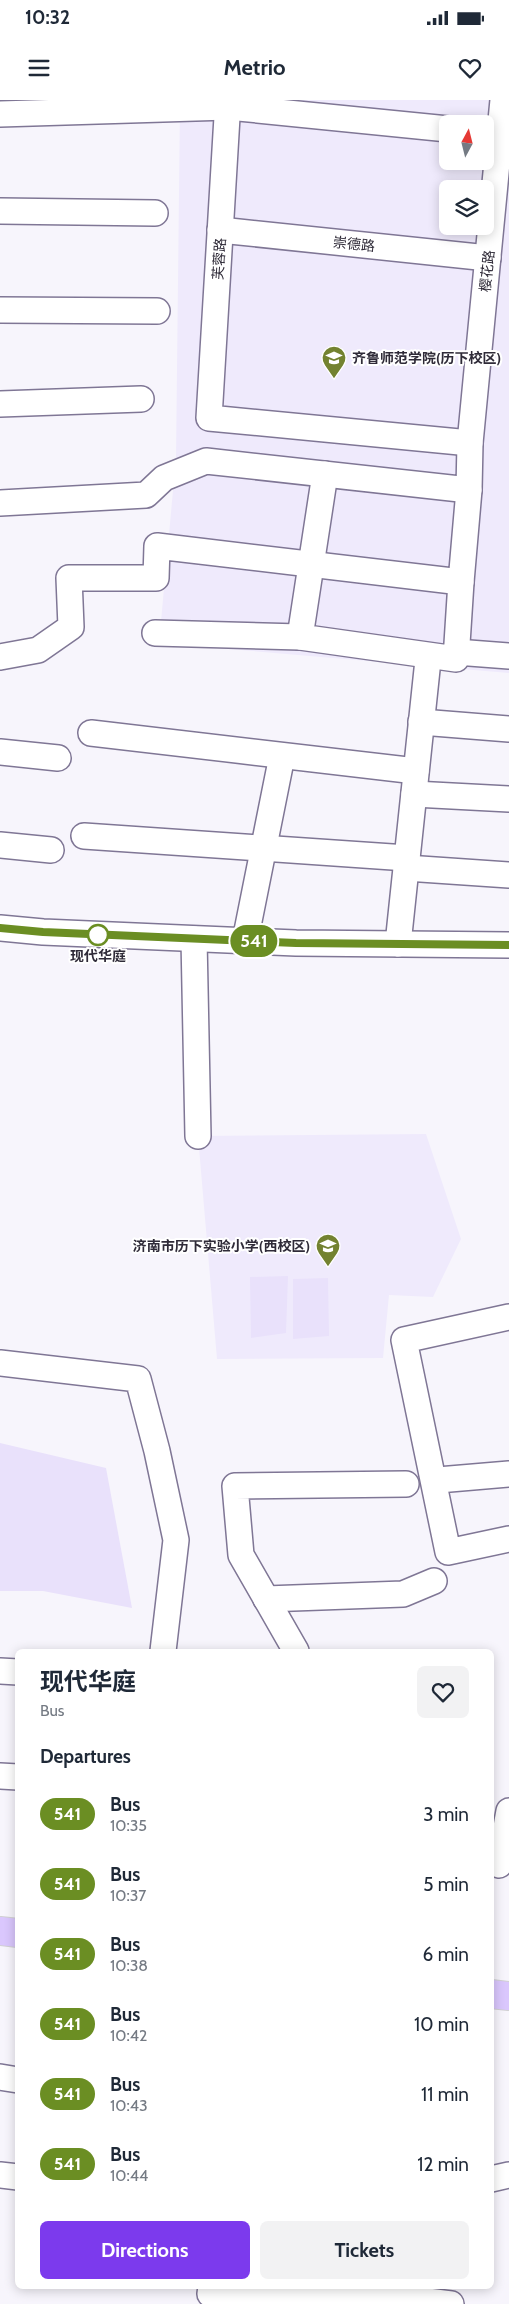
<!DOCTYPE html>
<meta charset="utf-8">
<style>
:root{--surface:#fff;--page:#f2f2f3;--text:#1f2937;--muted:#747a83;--accent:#7c3aed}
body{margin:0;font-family:Cabin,"Noto Sans SC",sans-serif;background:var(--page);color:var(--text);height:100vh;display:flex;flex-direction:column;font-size:19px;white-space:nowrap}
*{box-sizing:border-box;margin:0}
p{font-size:16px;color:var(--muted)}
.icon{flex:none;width:28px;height:28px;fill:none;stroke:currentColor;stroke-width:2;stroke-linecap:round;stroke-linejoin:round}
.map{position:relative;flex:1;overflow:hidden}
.sheet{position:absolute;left:15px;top:1549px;width:479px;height:640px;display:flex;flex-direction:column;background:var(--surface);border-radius:8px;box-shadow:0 2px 12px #0003}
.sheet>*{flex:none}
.badge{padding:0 10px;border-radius:16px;font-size:18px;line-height:32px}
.needle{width:32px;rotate:7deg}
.controls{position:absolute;left:439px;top:15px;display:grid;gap:10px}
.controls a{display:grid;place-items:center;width:55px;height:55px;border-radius:8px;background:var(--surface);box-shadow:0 2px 12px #0003;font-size:25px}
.map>.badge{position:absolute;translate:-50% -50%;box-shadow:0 0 0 2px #fff}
h2{padding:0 25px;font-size:19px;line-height:45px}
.round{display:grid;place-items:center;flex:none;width:52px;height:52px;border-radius:8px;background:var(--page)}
.overview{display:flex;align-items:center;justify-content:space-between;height:85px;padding:0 25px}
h1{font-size:24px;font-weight:700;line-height:38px}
.button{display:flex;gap:10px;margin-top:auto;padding:10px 25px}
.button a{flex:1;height:58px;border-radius:8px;background:var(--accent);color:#fff;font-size:20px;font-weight:700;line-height:58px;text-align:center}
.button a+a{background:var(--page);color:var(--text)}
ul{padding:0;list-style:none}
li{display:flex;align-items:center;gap:15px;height:70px;padding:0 25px}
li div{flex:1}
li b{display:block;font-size:19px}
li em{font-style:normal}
li .badge{min-width:55px;font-weight:700;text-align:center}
.status{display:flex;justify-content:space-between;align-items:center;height:35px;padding:0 25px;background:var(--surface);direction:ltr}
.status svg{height:14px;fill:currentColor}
header{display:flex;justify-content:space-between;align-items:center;height:65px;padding:0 25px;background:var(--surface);font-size:22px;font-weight:700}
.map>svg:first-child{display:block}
.built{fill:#efeafc;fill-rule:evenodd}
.green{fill:#e9e1fb}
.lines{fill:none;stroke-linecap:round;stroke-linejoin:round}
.minor-casing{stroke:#7f7695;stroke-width:28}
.major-casing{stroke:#d1d0d3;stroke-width:30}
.minor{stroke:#fff;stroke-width:25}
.major{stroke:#dac7fd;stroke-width:28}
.line-casing{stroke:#fff;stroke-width:11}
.line{stroke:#6b8e23;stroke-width:8}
.stop-dot{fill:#fff;stroke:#6b8e23;stroke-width:2.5}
.labels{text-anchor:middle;stroke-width:4;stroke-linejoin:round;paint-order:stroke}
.street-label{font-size:14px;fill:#2f2b38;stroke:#fff}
.poi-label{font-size:14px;font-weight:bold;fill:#2f2b38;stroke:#fff;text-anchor:start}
.stop-label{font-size:14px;font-weight:bold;fill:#2f2b38;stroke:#fff}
</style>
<div class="status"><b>10:32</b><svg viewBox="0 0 49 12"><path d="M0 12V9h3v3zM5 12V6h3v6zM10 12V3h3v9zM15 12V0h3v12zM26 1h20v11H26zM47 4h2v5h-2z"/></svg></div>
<header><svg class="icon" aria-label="menu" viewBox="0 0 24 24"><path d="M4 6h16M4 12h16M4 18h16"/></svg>Metrio<svg class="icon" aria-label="heart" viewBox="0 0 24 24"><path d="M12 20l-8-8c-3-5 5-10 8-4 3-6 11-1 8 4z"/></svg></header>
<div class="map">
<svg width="509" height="2204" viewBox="0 0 509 2204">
<rect width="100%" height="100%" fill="#f7f5fc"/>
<g class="built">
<path d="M89,0H509V573L159,543L176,358L180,5ZM448,24H485V61H448ZM448,89H485V126H448Z"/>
<polygon points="426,1034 461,1139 433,1197 389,1195 383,1258 217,1259 198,1036"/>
</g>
<g class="green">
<polygon points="288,1176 286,1233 251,1238 250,1177"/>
<polygon points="328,1178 329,1236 293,1239 293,1179"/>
<polygon points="0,1343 106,1368 132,1508 43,1491 0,1491"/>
</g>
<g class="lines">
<defs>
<g id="minor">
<polyline points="228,0 209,318 470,343"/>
<polyline points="0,14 228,7 448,29"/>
<polyline points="0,111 155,113"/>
<polyline points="220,130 488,158"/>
<polyline points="0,210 157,211"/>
<polyline points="0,304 141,299"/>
<polyline points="325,374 300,537 456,559 461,482"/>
<polyline points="0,403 146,395 164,378 206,361 469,390 470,343 503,0"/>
<polyline points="155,533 300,537"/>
<polyline points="456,552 509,556"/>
<polyline points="0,557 38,550 71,527 69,478 156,478 157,446 461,482 469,390"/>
<polyline points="421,622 509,629"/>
<polyline points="91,633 416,671"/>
<polyline points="0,652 58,658"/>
<polyline points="414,694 509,699"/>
<polyline points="84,736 407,758"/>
<polyline points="0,745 51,750"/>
<polyline points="406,768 509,775"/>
<polyline points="0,828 43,832 296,843 509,845"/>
<polyline points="194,839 198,1036"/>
<polyline points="245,841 282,656"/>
<polyline points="398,844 428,560"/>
<polyline points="509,1217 404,1240 448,1452 509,1439"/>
<polyline points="0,1263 138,1279 157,1351 176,1440 163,1551"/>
<polyline points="438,1380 509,1374"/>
<polyline points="266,1499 403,1494 434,1481"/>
<polyline points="296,1551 241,1455 235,1386 406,1384"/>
<polyline points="0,1571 18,1572"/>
<polyline points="0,1676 18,1677"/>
<polyline points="499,1765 509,1711"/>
<polyline points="0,1977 18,1980"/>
<polyline points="0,2075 18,2077"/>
<polyline points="491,2079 509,2075"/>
<polyline points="211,2186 210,2194 259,2197 259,2204"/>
<polyline points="259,2197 404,2198 451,2204"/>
</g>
<g id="major">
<polyline points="0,1831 18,1833"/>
<polyline points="491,1894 509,1896"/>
</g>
</defs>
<use href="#minor" class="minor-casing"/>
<use href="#major" class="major-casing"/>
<use href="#minor" class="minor"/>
<use href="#major" class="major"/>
</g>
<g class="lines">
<defs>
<polyline id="line" points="0,828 43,832 296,843 509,845"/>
</defs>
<use href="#line" class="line-casing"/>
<use href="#line" class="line"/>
</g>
<defs>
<symbol id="university-pin" viewBox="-11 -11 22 30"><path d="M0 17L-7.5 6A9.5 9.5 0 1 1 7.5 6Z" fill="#738230" stroke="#fff"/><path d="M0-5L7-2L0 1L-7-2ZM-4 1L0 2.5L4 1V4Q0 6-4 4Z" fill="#fff"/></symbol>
<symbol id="school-pin" viewBox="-11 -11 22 30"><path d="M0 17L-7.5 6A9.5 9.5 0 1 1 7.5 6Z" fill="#738230" stroke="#fff"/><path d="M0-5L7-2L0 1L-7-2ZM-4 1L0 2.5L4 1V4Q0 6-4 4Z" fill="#fff"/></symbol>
</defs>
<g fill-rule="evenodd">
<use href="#university-pin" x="320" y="244" width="28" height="38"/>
<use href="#school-pin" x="314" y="1132" width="28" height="38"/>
</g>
<circle class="stop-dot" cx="98" cy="835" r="10"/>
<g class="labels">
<g class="street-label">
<text transform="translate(354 144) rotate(6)" y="5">崇德路</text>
<text transform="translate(219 159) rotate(-86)" y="5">芙蓉路</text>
<text transform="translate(487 171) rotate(-84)" y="5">樱花路</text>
</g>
<g class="poi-label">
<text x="352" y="263">齐鲁师范学院(历下校区)</text>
<text x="310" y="1151" text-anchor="end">济南市历下实验小学(西校区)</text>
</g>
<g class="stop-label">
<text x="98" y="861">现代华庭</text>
</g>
</g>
</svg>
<div class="controls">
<a><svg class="needle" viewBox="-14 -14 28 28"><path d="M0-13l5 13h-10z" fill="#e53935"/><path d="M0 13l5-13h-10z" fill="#747a83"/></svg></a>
<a><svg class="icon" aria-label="layers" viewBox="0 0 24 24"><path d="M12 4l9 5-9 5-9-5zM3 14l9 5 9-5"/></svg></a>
</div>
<b class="badge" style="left:254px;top:841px;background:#6b8e23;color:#fff">541</b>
<section class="sheet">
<div class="overview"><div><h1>现代华庭</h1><p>Bus</p></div><a class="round"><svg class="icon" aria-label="heart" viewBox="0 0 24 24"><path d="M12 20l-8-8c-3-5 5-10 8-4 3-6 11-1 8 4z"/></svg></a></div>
<h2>Departures</h2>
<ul>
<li><span class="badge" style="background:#6b8e23;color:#fff">541</span><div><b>Bus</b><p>10:35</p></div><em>3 min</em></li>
<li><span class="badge" style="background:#6b8e23;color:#fff">541</span><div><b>Bus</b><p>10:37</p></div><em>5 min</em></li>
<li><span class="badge" style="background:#6b8e23;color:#fff">541</span><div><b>Bus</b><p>10:38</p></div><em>6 min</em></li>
<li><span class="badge" style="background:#6b8e23;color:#fff">541</span><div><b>Bus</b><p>10:42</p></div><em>10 min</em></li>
<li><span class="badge" style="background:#6b8e23;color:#fff">541</span><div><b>Bus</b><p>10:43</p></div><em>11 min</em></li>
<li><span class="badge" style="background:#6b8e23;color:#fff">541</span><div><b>Bus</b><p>10:44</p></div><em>12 min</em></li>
</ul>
<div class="button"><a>Directions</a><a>Tickets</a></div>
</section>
</div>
